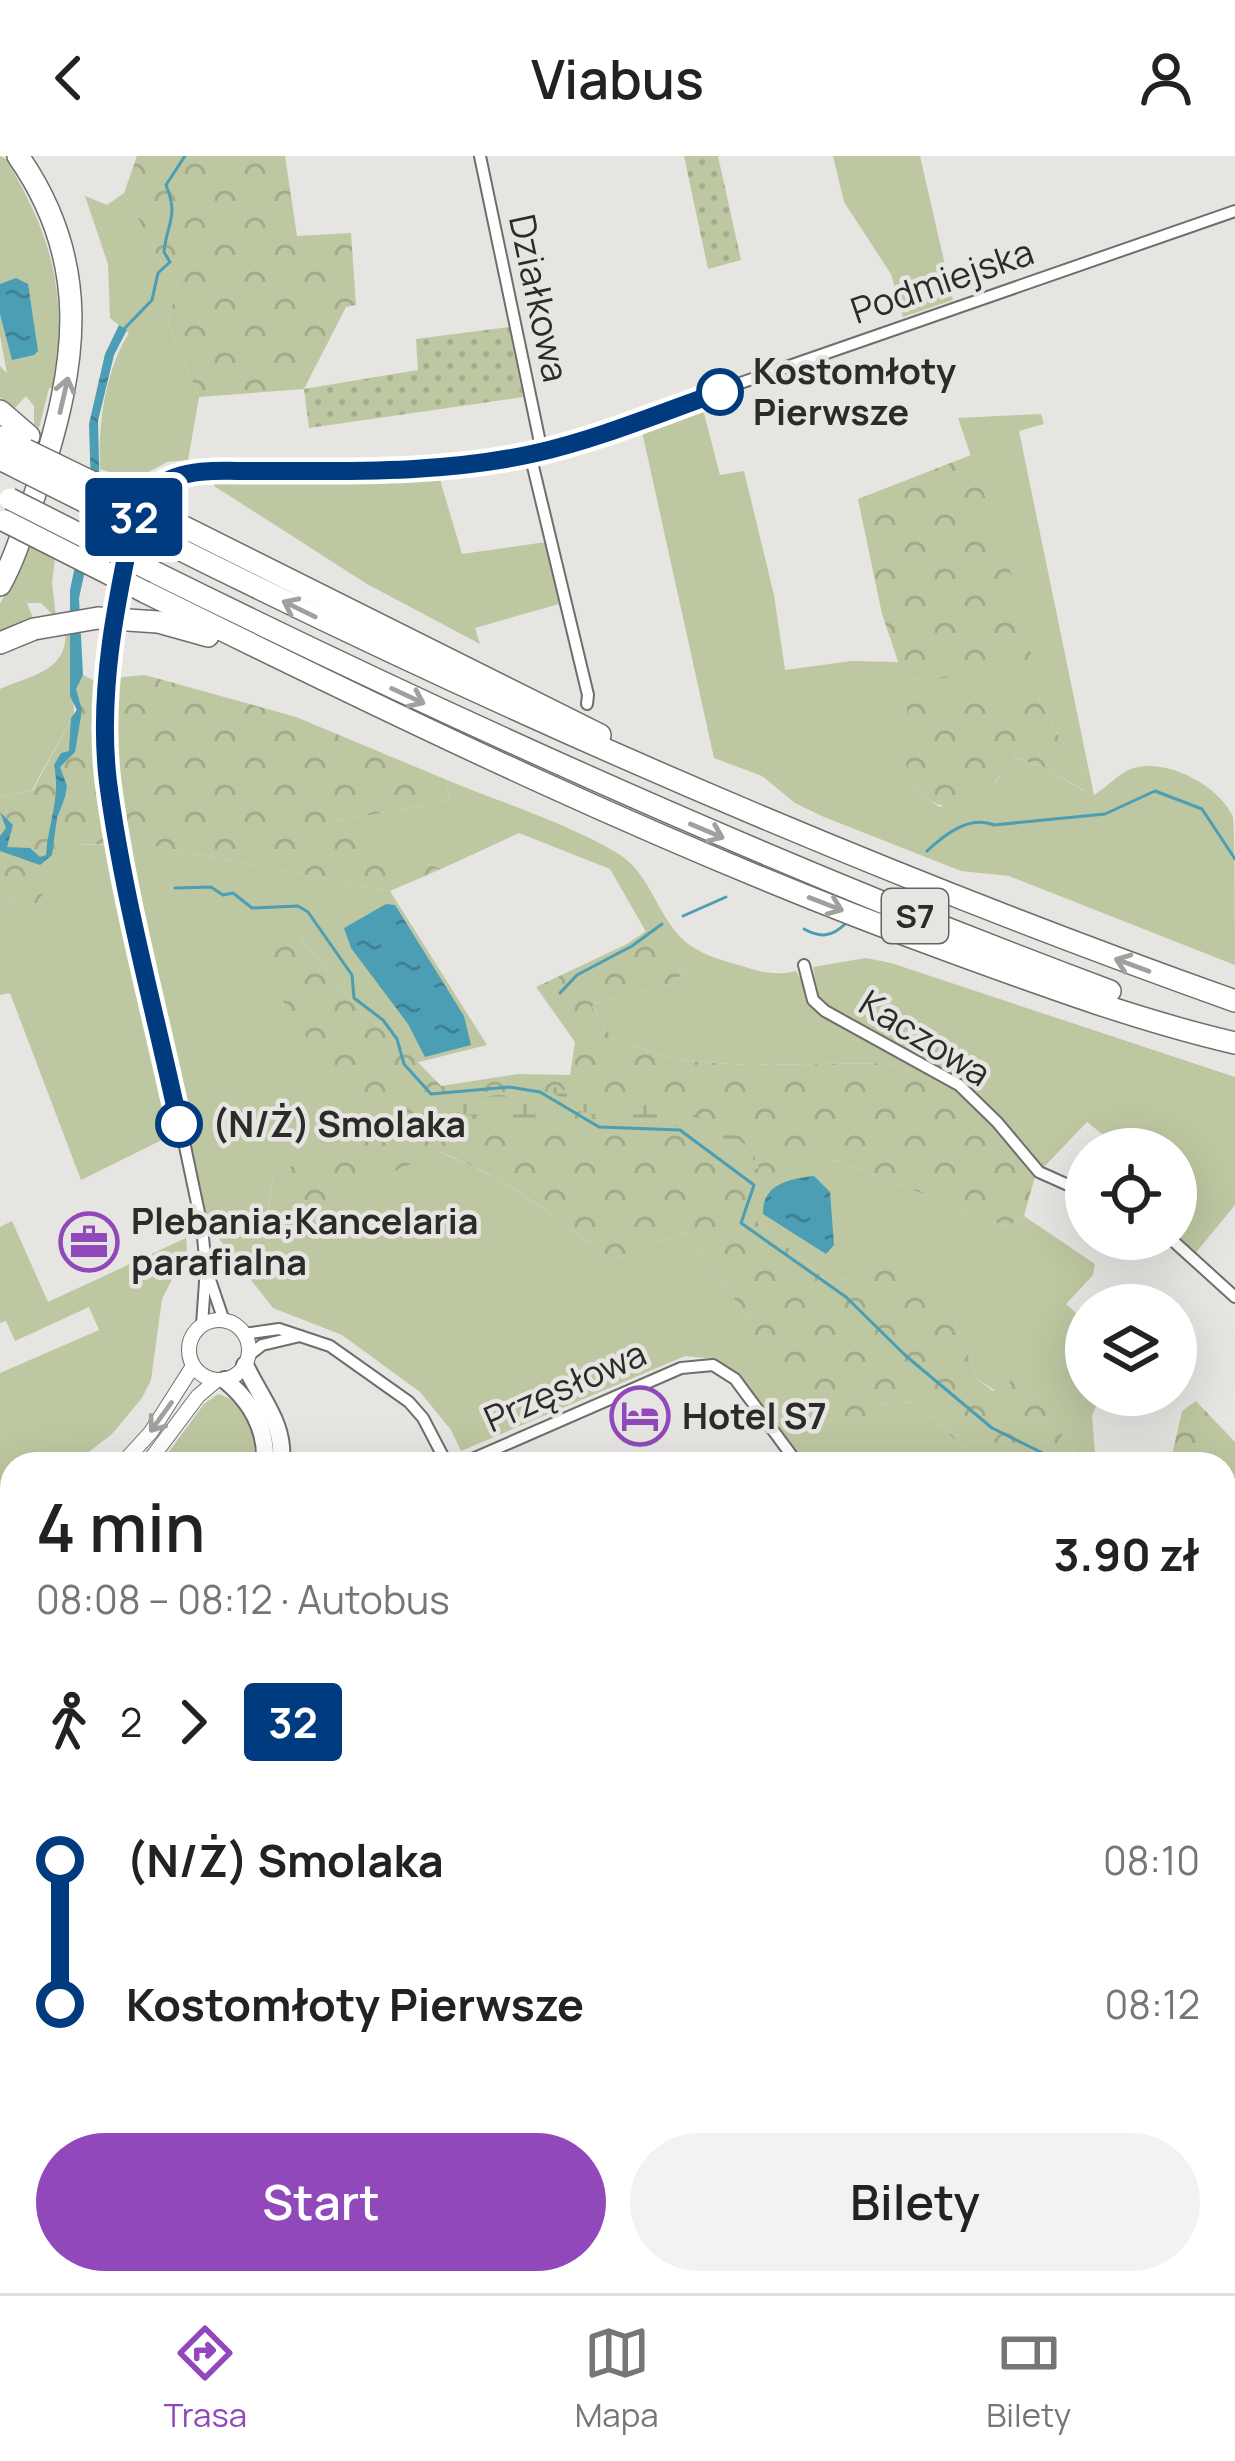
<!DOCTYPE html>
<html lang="pl">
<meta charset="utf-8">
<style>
:root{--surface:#fff;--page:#f2f2f2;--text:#222;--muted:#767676;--line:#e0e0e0;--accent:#9148bb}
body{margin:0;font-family:Manrope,sans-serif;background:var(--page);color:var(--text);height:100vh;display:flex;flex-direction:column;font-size:45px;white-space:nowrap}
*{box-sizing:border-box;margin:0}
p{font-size:39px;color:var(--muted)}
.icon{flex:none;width:66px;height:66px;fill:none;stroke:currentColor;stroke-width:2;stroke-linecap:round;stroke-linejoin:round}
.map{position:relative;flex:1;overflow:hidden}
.sheet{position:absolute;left:0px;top:1296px;width:1236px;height:843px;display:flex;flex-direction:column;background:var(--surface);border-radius:36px 36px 0 0;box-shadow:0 12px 48px #0002}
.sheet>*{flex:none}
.badge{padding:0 24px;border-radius:9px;font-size:42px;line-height:78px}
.controls{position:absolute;left:1065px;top:972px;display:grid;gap:24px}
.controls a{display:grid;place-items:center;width:132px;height:132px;border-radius:50%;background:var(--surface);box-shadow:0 12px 48px #0002;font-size:60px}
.map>.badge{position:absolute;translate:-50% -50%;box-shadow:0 0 0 6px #fff}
.legs{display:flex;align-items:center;gap:18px;height:132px;padding:0 36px;font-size:39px}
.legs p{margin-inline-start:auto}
.overview{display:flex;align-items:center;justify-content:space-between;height:204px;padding:0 36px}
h1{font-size:66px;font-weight:600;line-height:90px}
.button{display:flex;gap:24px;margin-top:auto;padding:24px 36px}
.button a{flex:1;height:138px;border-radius:72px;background:var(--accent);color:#fff;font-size:48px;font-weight:600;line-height:138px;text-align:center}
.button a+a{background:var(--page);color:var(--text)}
ul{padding:0 36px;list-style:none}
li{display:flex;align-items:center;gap:42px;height:144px;font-size:45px}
li i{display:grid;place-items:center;width:18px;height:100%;margin:0 15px;background:currentColor}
li i::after{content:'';width:30px;height:30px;margin:-15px;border:9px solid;border-radius:50%;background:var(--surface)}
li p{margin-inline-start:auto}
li:first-child i{background:linear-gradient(#0000 50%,currentColor 0)}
li:last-child i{background:linear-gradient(currentColor 50%,#0000 0)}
header{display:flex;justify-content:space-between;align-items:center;height:156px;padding:0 36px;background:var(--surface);font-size:54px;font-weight:600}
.tabs{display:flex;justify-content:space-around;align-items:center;height:168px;border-top:3px solid var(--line);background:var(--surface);font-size:33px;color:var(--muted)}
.tabs a{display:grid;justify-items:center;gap:6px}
.tabs .selected{color:var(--accent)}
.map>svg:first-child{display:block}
.green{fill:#bdc7a1;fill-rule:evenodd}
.forest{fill:url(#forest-crowns)}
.wetland{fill:url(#wetland-marsh)}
.garden{fill:url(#garden-dots)}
.water{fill:url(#water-ripples)}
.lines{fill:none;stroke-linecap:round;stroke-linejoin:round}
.stream{stroke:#4b9eb4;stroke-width:3}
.minor-casing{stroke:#706e6b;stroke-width:14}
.tertiary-casing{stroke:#706e6b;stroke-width:16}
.primary-casing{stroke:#706e6b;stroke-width:20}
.motorway-casing{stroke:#706e6b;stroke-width:24}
.minor{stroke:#fff;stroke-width:10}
.tertiary{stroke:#fff;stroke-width:14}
.primary{stroke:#fff;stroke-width:16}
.motorway{stroke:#fff;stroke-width:21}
.motorway-bridge-casing{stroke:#706e6b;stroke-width:24;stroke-linecap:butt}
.motorway-bridge{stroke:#fff;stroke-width:21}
.oneway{stroke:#a0a09f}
.line-1-casing{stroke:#fff;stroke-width:27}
.line-1{stroke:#003b80;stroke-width:18}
.stop-1-dot{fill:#fff;stroke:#003b80;stroke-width:6}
.labels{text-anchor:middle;stroke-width:9;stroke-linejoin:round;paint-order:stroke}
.shield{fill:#e7e5e2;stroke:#646361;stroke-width:3}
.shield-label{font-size:33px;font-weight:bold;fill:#2c2b2a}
.street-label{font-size:36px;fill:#2c2b2a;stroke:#e7e5e2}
.stop-label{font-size:36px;font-weight:bold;fill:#2c2b2a;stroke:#e7e5e2;text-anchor:start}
.poi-label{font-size:36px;font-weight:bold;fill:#2c2b2a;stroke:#e7e5e2;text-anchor:start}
</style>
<header><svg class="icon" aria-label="back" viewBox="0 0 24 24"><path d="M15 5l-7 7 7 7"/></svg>Viabus<svg class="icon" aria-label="person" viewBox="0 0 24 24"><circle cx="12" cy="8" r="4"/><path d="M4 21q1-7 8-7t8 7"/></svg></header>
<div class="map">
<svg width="1235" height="2137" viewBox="0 0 1235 2137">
<defs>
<pattern id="forest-crowns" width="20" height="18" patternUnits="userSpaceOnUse" patternTransform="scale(3)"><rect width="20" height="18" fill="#bdc7a1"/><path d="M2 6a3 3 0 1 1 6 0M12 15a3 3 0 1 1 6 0" fill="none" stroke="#a3ab8b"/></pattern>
<pattern id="wetland-marsh" width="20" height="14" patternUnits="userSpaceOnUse" patternTransform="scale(3)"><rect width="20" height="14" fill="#bdc7a1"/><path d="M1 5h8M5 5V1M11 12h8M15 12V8" fill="none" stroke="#a3ab8b"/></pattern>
<pattern id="garden-dots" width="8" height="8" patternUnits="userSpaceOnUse" patternTransform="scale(3)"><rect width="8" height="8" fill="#bdc7a1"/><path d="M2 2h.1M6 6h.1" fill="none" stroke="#a3ab8b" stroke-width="1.8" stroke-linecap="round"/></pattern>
<pattern id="water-ripples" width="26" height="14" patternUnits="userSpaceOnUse" patternTransform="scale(3)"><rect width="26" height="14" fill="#4b9eb4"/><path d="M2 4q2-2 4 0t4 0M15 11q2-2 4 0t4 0" fill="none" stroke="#3f8193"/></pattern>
</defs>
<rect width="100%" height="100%" fill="#e7e5e2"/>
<g class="green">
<path d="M0,0L6,3C55,86 66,137 55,232H49L39,272L34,269V250L26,240L13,254L0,241V210L7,217L0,180Z"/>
<polygon points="833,0 920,0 953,144 903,161 891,118 844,46"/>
<path d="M124,37L161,106L179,122L168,167L199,241L188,304L167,306L134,324L100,313C98,268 105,215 129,177L110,162L108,108L85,40L107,49Z"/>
<path d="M702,250L720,319L744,315L774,439L785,514L852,505L900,506L903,520L920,524L962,517L1022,449L958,262L1041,258L1044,268L1019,275L1094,639C1106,632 1118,618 1131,613C1165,600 1220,630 1233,661C1235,679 1235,783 1235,809L1009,720L961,715L824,661L795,647L762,620L714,602L641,271ZM1038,541L1057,578L1087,622L1084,635L1046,612L1012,601L996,626L940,651C907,632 906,617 907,580Z"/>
<polygon points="438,317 462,398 546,386 559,448 475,472 480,488 367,428 214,330 217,322 384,322"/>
<polygon points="30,390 55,403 52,426 56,462 41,447 27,447 35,467 0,480 0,448"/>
<path d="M71,473L74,558L32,634L0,641V533C29,520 70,515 65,474Z"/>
<path d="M447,624C502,647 565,666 617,697C653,718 657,766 691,790C706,800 724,805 742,810C760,816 777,820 796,815L822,859L954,933L886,907L746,909L675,904L612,882L592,851L596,846L672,828L687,813L649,781L610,713L519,677L441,713L334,672L335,665L449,645Z"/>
<polygon points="70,688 112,689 174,978 81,1024 10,837 0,839 0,742 35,752"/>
<path d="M123,689H149L390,735L487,889L415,907L384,871L363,858L296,776L331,918L355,937L368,976L273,1019L266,1070L438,996C505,1020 557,1061 612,1104L686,1076L751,1166L875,1248L919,1246L977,1308H805L740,1222L714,1203L685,1200L461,1295L451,1274L420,1236L342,1179L273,1152L209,1070Z"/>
<polygon points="866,802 891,807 1235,921 1235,1049 1193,1100 1176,1083 1176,993 1121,993 1087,966 1041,1014 962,926 827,851 818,840 813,811"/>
<polygon points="836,1004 1007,1071 1024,1060 1095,1108 1093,1119 1066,1148 1086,1166 1086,1239 1101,1239 1092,1260 1096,1308 1086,1308 1054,1273 977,1223 955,1165 879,1084 858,1118 830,1127 753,1062 768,1017"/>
<polygon points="12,1065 48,1146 186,1082 187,1094 162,1143 151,1224 142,1242 112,1278 73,1308 12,1308 12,1333 0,1338 0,1217 99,1174 89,1151 15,1185 6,1165 0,1167 0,1071"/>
<path d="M218,1238C246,1245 257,1282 254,1308H160L204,1248Z"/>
<polygon points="508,2127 832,2127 828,2137 810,2137 802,2131 800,2137 509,2137"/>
</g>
<g class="forest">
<polygon points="137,0 285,0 297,80 351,77 356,149 346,151 304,233 199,241 168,167 179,122 161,106 124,37"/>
<polygon points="971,299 1022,449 1034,514 920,524 903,520 882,458 858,343"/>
<polygon points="83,519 93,524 145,519 296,561 447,624 449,645 335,665 335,672 441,713 390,735 149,689 71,688 35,752 0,742 0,641 33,634 80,547 72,531"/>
<path d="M1000,534L1038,541L1057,578L1087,622L1085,635L1046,612L1013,601C1002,617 992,634 975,644C947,661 917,644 908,616C902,597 907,569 907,549L927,540Z"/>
<path d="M295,775L363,858L384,871L441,930L518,918L570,919L575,886L536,831L627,788L646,775L687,813L672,828L596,846L592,851L612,882L675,904L746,909L886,907L954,933L994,969L1036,1017L1024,1060L1007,1071L836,1004L768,1018L753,1062L830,1127L858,1118L879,1083L955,1165L977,1223L993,1235L1015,1223C1044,1238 1059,1284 1086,1308H977L919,1246L875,1248L854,1277C809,1258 780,1229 746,1196L751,1166L686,1076L612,1104C557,1061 505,1020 439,996L266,1071L273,1019L367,975L355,937L331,919L266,819L279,777Z"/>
<polygon points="1196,1245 1235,1286 1235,1361 1224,1377 1224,1308 1170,1308 1182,1255"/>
</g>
<g class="wetland">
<polygon points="554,931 627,952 665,946 726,973 752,995 759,1012 748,1015 698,971 635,968 579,955 550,934"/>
<polygon points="498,939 529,942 540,950 533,965 519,973 457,956 446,945"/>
</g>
<g class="garden">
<polygon points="684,0 718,0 741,104 708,113"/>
<polygon points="509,171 523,241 309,272 304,233 418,214 416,183"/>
</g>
<g class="water">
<polygon points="16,122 28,128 38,195 34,199 12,204 0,158 0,128"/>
<path d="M119,169L127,174L114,199L98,265L100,346L79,442L83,519L76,533L82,554L75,596L60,611L67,630L65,641L57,662L52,699L40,709L0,695V680L6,672L0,656L13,669L7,691L30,692L40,701L46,699C48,667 61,642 54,609L61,597L69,595L71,562L77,554L70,540V434L91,334L89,268L105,198Z"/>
<polygon points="386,748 395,749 464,860 471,889 425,901 408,868 351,792 344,772"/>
<path d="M814,1020L830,1036L834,1089L826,1098L763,1058C762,1028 789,1023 814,1020Z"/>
</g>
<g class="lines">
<g class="stream">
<path d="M124,173L152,144L158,117L170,106L164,96C167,66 179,61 166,29L185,0"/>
<path d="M927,695C945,678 970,659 994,669L1105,658L1155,635L1202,653L1235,703"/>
<polyline points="175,732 211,731 223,739 233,737 252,752 298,750 308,756 352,819 354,842 383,864 397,883 404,908 431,938 509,931 540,936 599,971 680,974 754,1029 741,1067 846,1141 906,1200 992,1272 1065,1308"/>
<polyline points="683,760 726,741"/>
<path d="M804,773C820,782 832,781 845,768"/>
<polyline points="560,837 577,819 632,790 662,768"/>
<polyline points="1224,1439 1235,1450"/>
</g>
<defs>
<g id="minor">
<polyline points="480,0 542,296"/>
<polyline points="530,298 588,539 587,548"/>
<polyline points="137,352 161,326 194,314 384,315 542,296 1235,55"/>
<polyline points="121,422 109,504 108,625 202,1071 206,1112 202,1169"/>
<polyline points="804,809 813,844 825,855 959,929 997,966 1039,1016 1086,1037"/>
<polyline points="1171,1083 1235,1141"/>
<polyline points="206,1112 224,1165"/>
<polyline points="244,1178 279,1173 330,1190 409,1246 423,1262 447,1308"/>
<polyline points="248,1200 262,1189 300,1180"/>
<polyline points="461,1308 681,1212 713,1209 735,1223 798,1308"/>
<polyline points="11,1516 12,1515"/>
<polyline points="1224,1716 1235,1724"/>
<polyline points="1224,1753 1235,1735"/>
<polyline points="993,2137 999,2127"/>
</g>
<g id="tertiary">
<circle cx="219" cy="1194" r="30"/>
<polyline points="122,1308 151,1276 193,1210"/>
<polyline points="147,1308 198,1240 217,1224"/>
<polyline points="0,1377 12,1371"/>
<polyline points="0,1396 12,1391"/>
</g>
<g id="primary">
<path d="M245,1209C261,1244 285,1267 281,1308"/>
<path d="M225,1224C252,1246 267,1273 265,1308"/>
<polyline points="0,1451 12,1446"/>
<polyline points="0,1471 12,1464"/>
<polyline points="0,1599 12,1630"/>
<polyline points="0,1650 12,1683"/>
<polyline points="0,1717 12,1727"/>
<polyline points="169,2127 172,2137"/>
</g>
<g id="motorway">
<polyline points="0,255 29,280"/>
<polyline points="0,281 26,294"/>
<polyline points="0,303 20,313"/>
<polyline points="168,363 600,579"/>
<path d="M161,384C511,559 867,714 1235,845"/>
<path d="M152,415C465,570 782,713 1110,835"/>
<path d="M0,429C18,397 27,360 39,326C77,209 93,107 18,0"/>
<path d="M145,436C406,565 668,692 941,792C1037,827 1136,864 1235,887"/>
<polyline points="158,466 208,480"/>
<polyline points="0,487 34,473"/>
</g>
</defs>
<use href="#minor" class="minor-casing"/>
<use href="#tertiary" class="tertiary-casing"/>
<use href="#primary" class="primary-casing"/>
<use href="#motorway" class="motorway-casing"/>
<use href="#minor" class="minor"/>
<use href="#tertiary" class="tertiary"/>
<use href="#primary" class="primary"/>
<use href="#motorway" class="motorway"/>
<defs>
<g id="motorway-bridge">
<polyline points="26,294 168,363"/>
<polyline points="20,313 161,384"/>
<polyline points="10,343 152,415"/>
<polyline points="5,365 145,436"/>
<polyline points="34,473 98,462 158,466"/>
</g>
</defs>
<use href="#motorway-bridge" class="motorway-bridge-casing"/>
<use href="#motorway-bridge" class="motorway-bridge"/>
</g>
<defs><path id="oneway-shaft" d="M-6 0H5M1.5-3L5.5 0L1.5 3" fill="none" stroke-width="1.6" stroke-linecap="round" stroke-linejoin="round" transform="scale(3)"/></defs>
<g class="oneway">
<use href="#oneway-shaft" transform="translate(64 239) rotate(-77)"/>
<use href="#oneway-shaft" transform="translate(299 453) rotate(-154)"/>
<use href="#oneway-shaft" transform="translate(408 540) rotate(25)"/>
<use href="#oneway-shaft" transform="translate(707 675) rotate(23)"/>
<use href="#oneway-shaft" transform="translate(826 748) rotate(21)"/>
<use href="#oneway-shaft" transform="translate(1132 809) rotate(-160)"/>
<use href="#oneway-shaft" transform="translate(161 1261) rotate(126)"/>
</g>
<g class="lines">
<defs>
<path id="line-1" d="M179,968C155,855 123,741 108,626C97,535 117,441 136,353C165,310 205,315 251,315C345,315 444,318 536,297C598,283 660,257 720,236"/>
</defs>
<use href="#line-1" class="line-1-casing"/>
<use href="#line-1" class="line-1"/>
</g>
<defs>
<symbol id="office-ring" viewBox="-11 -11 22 22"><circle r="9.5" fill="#e7e5e2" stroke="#9148bb" stroke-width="1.5"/><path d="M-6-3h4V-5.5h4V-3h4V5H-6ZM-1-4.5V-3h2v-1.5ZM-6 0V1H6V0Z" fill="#9148bb"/></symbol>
<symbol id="hotel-ring" viewBox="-11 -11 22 22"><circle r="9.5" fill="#e7e5e2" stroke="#9148bb" stroke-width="1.5"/><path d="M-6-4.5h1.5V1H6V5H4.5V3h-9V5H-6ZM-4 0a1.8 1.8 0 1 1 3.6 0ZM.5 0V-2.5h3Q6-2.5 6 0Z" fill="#9148bb"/></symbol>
</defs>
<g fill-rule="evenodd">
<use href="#office-ring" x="56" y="1053" width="66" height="66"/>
<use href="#hotel-ring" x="607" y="1227" width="66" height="66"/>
</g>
<g class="stop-1-dot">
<circle cx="720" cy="236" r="21"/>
<circle cx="179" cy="968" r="21"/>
</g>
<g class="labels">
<rect class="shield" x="882" y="733" width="66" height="54" rx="9"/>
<g class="shield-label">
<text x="915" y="772">S7</text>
</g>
<g class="street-label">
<text transform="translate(942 125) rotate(-19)" y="13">Podmiejska</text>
<text transform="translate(539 142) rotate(78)" y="13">Działkowa</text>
<text transform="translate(925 882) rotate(32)" y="13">Kaczowa</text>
<text transform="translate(565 1230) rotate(-24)" y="13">Przęsłowa</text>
</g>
<g class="stop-label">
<text x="753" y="228">Kostomłoty<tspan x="753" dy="41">Pierwsze</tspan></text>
<text x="212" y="981">(N/Ż) Smolaka</text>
</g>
<g class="poi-label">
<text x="131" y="1078">Plebania;Kancelaria<tspan x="131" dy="41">parafialna</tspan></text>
<text x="682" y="1273">Hotel S7</text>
</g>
</g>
</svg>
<div class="controls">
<a><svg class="icon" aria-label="locate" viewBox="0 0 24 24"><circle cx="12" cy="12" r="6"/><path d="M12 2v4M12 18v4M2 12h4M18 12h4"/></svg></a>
<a><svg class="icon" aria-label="layers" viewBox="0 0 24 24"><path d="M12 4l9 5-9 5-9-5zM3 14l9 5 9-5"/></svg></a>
</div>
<b class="badge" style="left:134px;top:361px;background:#003b80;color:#fff">32</b>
<section class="sheet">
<div class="overview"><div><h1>4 min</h1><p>08:08 – 08:12 · Autobus</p></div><b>3.90 zł</b></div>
<div class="legs"><svg class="icon" aria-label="walk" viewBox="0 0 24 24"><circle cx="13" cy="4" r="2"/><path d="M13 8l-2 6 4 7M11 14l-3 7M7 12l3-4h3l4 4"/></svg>2<svg class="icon" aria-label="forward" viewBox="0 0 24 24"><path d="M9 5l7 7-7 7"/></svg><b class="badge" style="background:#003b80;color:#fff">32</b></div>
<ul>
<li><i style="color:#003b80"></i><b>(N/Ż) Smolaka</b><p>08:10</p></li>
<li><i style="color:#003b80"></i><b>Kostomłoty Pierwsze</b><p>08:12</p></li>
</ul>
<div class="button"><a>Start</a><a>Bilety</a></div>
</section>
</div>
<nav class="tabs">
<a class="selected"><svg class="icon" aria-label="directions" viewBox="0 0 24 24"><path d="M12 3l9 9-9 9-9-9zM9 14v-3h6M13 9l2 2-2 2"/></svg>Trasa</a>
<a><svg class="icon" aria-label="map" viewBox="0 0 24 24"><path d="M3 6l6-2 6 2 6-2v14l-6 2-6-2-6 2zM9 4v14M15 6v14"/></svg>Mapa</a>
<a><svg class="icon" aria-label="tickets" viewBox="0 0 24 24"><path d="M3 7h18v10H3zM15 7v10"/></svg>Bilety</a>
</nav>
